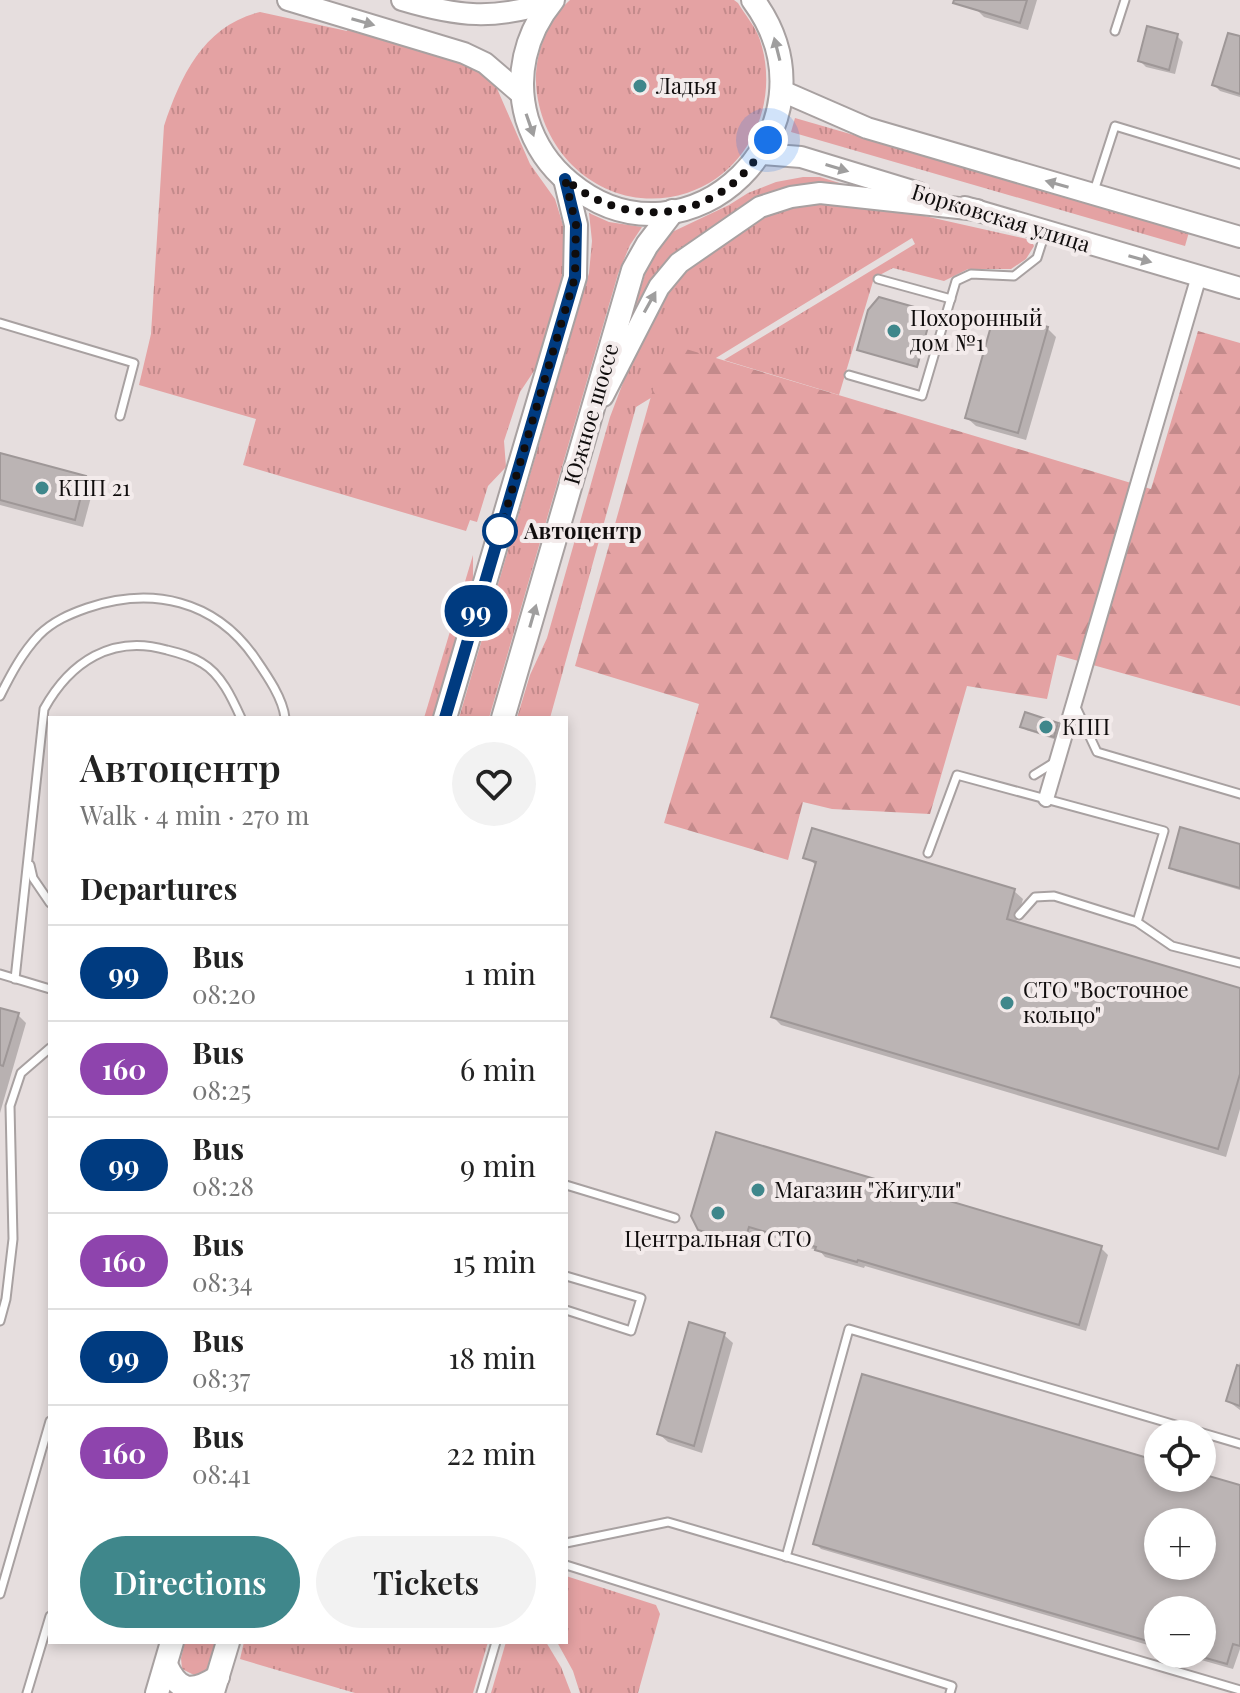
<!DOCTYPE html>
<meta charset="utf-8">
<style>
:root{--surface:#fff;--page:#f2f2f2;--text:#222;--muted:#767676;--line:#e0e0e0;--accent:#3f878b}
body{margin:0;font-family:"Playfair Display",serif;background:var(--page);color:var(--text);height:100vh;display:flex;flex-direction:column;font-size:30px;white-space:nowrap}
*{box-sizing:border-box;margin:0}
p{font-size:26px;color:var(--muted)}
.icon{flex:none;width:44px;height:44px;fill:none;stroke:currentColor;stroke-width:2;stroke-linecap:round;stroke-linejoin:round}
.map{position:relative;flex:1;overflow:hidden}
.sheet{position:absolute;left:48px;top:716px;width:520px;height:928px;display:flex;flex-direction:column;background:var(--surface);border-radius:0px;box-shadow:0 4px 12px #0003}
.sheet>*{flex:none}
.badge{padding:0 16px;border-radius:26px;font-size:28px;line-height:52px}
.fabs{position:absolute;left:1144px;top:1420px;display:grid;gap:16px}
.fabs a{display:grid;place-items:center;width:72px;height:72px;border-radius:50%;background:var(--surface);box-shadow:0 4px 12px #0003;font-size:40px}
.you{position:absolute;width:40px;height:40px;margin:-20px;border:6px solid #fff;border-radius:50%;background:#1a73e8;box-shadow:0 0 0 12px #1a73e833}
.map>.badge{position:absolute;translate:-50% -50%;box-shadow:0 0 0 4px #fff}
h2{padding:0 32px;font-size:30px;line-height:72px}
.round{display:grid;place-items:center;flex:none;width:84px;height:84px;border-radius:42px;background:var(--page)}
.overview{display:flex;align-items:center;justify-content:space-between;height:136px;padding:0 32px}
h1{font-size:38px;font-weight:600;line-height:60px}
.action{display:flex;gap:16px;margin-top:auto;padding:16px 32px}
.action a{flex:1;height:92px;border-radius:48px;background:var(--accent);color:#fff;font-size:32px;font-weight:600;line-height:92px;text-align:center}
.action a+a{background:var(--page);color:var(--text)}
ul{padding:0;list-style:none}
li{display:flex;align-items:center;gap:24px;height:96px;padding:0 32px;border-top:2px solid var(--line)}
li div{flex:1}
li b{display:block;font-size:30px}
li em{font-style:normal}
li .badge{min-width:88px;font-weight:700;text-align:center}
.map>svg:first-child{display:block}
.grass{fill:url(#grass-tufts)}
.forest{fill:url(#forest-firs)}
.shadow{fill:#0003;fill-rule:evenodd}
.building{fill:#bbb4b4;stroke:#9e9797;stroke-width:2;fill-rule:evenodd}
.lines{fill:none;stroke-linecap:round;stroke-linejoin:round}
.service-casing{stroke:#a8a1a1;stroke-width:11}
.minor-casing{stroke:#a8a1a1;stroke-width:18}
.secondary-casing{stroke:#a8a1a1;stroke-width:24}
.primary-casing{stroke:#a8a1a1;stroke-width:26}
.service{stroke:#fff;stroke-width:7}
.minor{stroke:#fff;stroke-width:14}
.secondary{stroke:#fff;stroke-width:20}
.primary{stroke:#fff;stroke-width:22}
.oneway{fill:#9f9e9e}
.line-casing{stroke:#fff;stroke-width:18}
.line{stroke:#003b80;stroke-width:12}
.walk{stroke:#100d0d;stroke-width:8;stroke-dasharray:0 14.4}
.poi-dot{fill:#3f878b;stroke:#f3ebeb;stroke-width:3}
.stop-dot{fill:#fff;stroke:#003b80;stroke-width:4}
.labels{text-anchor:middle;stroke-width:8;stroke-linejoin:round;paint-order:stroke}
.poi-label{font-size:22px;fill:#100d0d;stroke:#f3ebeb;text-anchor:start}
.street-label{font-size:22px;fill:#100d0d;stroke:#f3ebeb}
.stop-label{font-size:22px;font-weight:bold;fill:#100d0d;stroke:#f3ebeb;text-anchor:start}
</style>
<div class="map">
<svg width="1240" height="1693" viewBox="0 0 1240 1693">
<defs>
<pattern id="grass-tufts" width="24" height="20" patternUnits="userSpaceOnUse" patternTransform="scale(2)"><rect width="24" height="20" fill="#e4a2a3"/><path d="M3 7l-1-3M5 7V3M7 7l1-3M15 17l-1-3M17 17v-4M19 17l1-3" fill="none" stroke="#c38a8b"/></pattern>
<pattern id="forest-firs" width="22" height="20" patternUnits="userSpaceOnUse" patternTransform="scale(2)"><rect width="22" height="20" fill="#e4a2a3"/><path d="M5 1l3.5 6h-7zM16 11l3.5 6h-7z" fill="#c38a8b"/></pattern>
</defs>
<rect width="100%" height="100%" fill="#e6dede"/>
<g class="grass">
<path d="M570,0H734L738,3C745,15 756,27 760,40C780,101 751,172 687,193C615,216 547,165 537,94C532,61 545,22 570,0Z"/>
<path d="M260,12L347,31L350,21L469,64L495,84L530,164L555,199L568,241V261L536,368L520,392L504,441L506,467L488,486L477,522L470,520L466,531L243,465L256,419L139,385L151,334L164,126C181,75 204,26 260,12Z"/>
<polygon points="795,118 1189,232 1185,246 791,132"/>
<polygon points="803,177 820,177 846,185 821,183 692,242 667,261 651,280 634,309 649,262 658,247 670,233 729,205 748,193 776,182"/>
<polygon points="834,200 920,215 1031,240 1034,246 1026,259 1011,269 968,269 944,281 893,268 874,278 839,395 724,360 915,244 912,238 636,407 550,718 517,718 530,675 547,638 610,417 635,351 670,280 753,223 775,212 801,203"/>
<polygon points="589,213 609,222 642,227 630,245 618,274 489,718 459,718 589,273 592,241"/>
<polygon points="473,555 473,579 434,718 424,718"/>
<polygon points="566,1576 656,1605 660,1614 638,1693 580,1693 573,1671 557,1642 566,1642"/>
<polygon points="185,1642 216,1642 206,1672 196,1676 182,1669 181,1658"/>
<polygon points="244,1642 488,1642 473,1693 355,1693 240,1659"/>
<polygon points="506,1642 546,1642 561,1667 571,1693 491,1693"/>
</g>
<polygon class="forest" points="1198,331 1240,343 1240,706 1057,655 1047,699 967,686 930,814 832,809 803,802 788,860 664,823 699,704 575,666 666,343 1151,489"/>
<g class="shadow">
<polygon points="978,0 1037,0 1028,30 984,17 976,9"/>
<polygon points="1177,36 1183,42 1175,74 1146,67 1140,61"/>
<polygon points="1240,38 1240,97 1220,91 1214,85"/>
<polygon points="931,314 918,367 860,350"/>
<polygon points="1047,328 1056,337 1026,440 976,426 967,418"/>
<polygon points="0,455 85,478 94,486 83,527 0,505"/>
<polygon points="1057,724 1060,728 1057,740 1026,730 1023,726"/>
<polygon points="1240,846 1240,890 1175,871 1171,867"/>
<polygon points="806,857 1014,891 1023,899 1016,923 1240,990 1240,1109 1226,1157 781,1025 773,1017 817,866"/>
<polygon points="0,1010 18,1015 26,1023 0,1113"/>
<polygon points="693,1216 1101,1248 1108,1255 1086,1331 865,1266 864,1268 825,1257 820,1251 756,1232 751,1249 708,1236"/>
<polygon points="724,1335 733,1343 702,1453 668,1442 659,1434"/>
<polygon points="1240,1362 1240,1410 1228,1401"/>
<path d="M1158,1463V1478H1202V1476L1240,1487V1649L1233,1669L1180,1654H1202V1610H1158V1648L821,1549L815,1543ZM1158,1522H1202V1566H1158Z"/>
</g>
<g class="building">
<polygon points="954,0 1027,0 1020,23 953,3"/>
<polygon points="1147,26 1178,34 1169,70 1138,61"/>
<polygon points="1228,33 1240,36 1240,94 1212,85"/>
<polygon points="879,297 932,312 917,367 857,350 868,310"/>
<polygon points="995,312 1048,327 1018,433 965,418"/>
<polygon points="0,453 86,476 75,520 0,500"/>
<polygon points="1025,712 1058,723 1054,737 1020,727"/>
<polygon points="1180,827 1240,844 1240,888 1169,868"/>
<polygon points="812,828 1015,889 1007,919 1240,988 1240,1074 1218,1149 771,1017 816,862 803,858"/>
<polygon points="0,1008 19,1013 3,1066 0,1065"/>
<polygon points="716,1132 1102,1246 1079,1325 858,1260 857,1262 815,1250 816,1247 749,1227 744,1243 698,1230 691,1216"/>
<polygon points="689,1322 725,1333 694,1446 657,1434"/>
<polygon points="1237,1365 1240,1366 1240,1406 1226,1401"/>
<path d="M862,1374L1158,1461V1478H1202V1474L1240,1485V1646L1233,1644L1227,1664L1202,1657V1610H1158V1644L813,1544ZM1158,1522H1202V1566H1158Z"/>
</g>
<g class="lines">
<defs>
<g id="service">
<polyline points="1115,31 1125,0"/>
<polyline points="1094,191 1115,126 1240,164"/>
<polyline points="878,279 951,299"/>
<polyline points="0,323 134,363 120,416"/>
<polyline points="849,375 922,396 956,281 971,274 1014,276 1037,258 1045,233"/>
<path d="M0,696C11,674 22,653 39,635C53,621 70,614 87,608C152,586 215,600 255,658C266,674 283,698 285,718"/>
<polyline points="1075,705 1097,752 1240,794"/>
<polyline points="1034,775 1055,762"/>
<polyline points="928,853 957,775 1164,831 1137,922 1054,896 1035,897 1019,915"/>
<polyline points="30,865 33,878 50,903"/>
<polyline points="1137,922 1172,946 1240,963"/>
<polyline points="0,974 50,989"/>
<path d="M15,979L44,709C70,662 112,634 167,650C179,653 191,656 202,663C221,674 232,698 241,718"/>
<polyline points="566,1185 675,1218"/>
<polyline points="566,1276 641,1298 631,1331 566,1310"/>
<polyline points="0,1321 6,1299 13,1239 10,1106 21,1073 50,1048"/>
<polyline points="566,1543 668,1522 1240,1690"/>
<polyline points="786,1557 849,1329 1240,1444"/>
<polyline points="566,1565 952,1686 950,1693"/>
<polyline points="0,1594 50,1421"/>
<polyline points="27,1693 50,1616"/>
<polyline points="481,1693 496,1642"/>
</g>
<polyline id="minor" points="1046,799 1199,276"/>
<g id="secondary">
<polyline points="288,0 464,53 485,63 521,94"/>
<path d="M402,0C459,17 494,20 551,2"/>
<polyline points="782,91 867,128 1240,237"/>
<polyline points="761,154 801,157 919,193"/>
<polyline points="965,207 1240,288"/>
<polyline points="603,396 659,287 679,263 760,207 791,197 820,193 977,210"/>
</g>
<g id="primary">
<path d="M553,0C525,34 515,77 527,119C535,145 549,166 570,183C688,281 847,127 753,0"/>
<polyline points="445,718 575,277 576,225 565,179"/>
<polyline points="503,718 633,270 647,245 673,211"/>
<path d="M166,1665C179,1693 192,1693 218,1677"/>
<polyline points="213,1692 228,1642"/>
<polyline points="157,1693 172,1642"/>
</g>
</defs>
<use href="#service" class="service-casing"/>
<use href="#minor" class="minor-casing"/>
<use href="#secondary" class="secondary-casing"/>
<use href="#primary" class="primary-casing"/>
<use href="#service" class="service"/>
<use href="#minor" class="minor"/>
<use href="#secondary" class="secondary"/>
<use href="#primary" class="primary"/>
</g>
<defs><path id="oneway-solid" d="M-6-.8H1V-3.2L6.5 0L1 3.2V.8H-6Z" transform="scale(2)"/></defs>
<g class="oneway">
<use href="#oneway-solid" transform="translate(363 22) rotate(16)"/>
<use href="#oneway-solid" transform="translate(777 49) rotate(-104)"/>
<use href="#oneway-solid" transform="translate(530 125) rotate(71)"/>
<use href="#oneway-solid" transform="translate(837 168) rotate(17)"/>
<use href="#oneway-solid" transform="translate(1057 184) rotate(-164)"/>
<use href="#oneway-solid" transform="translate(1140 259) rotate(16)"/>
<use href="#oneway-solid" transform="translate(650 302) rotate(-61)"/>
<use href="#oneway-solid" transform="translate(533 616) rotate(-74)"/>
</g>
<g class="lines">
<defs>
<polyline id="line" points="445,718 575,277 576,225 565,179"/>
</defs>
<use href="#line" class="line-casing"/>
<use href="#line" class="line"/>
<path class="walk" d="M500,531L575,277L576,225L565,179C634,236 726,218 768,140"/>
</g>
<g class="poi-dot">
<circle cx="640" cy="86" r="8"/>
<circle cx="894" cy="331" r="8"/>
<circle cx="42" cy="488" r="8"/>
<circle cx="1046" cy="727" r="8"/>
<circle cx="1007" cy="1003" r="8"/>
<circle cx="758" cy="1190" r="8"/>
<circle cx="718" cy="1213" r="8"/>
</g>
<circle class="stop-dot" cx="500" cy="531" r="16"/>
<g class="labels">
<g class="poi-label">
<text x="656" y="94">Ладья</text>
<text x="910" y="326">Похоронный<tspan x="910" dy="25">дом №1</tspan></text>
<text x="58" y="496">КПП 21</text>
<text x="1062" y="735">КПП</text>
<text x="1023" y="998">СТО "Восточное<tspan x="1023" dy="25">кольцо"</tspan></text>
<text x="774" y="1198">Магазин "Жигули"</text>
<text x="718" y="1247" text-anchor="middle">Центральная СТО</text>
</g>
<g class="street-label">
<text transform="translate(1001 218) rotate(17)" y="8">Борковская улица</text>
<text transform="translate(591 414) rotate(-74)" y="8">Южное шоссе</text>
</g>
<g class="stop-label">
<text x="524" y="539">Автоцентр</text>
</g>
</g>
</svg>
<div class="fabs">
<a><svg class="icon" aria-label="locate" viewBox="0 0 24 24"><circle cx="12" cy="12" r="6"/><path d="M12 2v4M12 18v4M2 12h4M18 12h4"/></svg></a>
<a>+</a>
<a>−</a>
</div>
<div class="you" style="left:768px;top:140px"></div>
<b class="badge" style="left:476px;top:611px;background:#003b80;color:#fff">99</b>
<section class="sheet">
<div class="overview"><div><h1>Автоцентр</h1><p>Walk · 4 min · 270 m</p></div><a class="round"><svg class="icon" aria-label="heart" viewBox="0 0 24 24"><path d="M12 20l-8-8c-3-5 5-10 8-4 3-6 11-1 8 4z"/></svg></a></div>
<h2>Departures</h2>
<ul>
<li><span class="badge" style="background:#003b80;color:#fff">99</span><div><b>Bus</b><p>08:20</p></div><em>1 min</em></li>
<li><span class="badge" style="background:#8e44ad;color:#fff">160</span><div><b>Bus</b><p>08:25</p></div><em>6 min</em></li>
<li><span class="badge" style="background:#003b80;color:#fff">99</span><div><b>Bus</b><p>08:28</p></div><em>9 min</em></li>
<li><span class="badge" style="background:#8e44ad;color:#fff">160</span><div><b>Bus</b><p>08:34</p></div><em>15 min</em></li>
<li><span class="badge" style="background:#003b80;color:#fff">99</span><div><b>Bus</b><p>08:37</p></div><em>18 min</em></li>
<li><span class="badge" style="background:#8e44ad;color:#fff">160</span><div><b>Bus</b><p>08:41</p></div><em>22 min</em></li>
</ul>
<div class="action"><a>Directions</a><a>Tickets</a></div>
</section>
</div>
